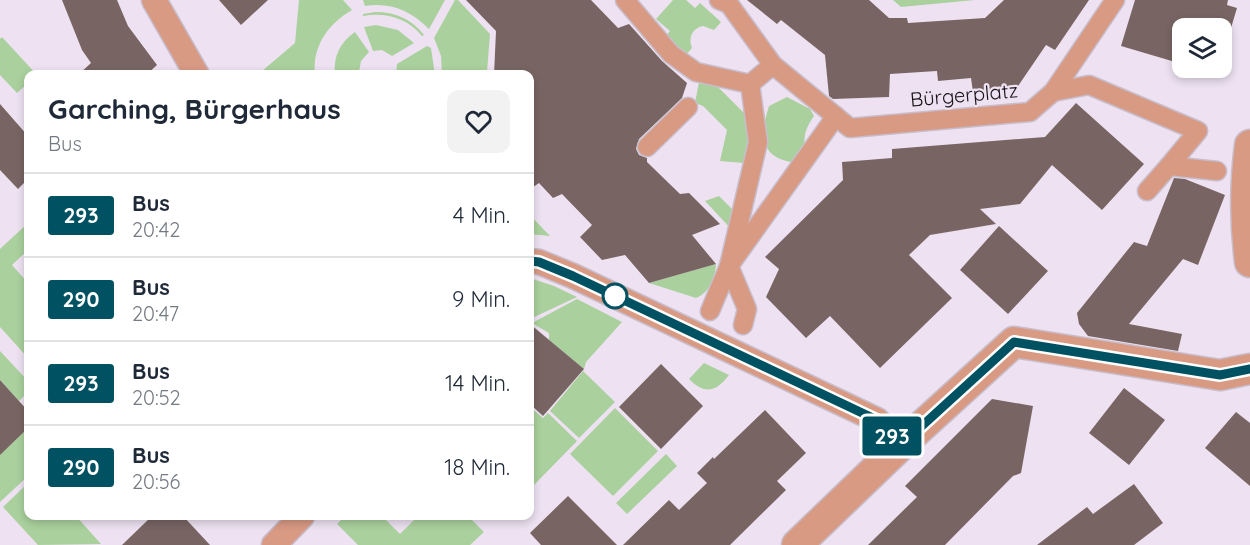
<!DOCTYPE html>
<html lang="de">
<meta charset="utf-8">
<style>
:root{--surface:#fff;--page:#f2f2f3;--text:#1f2937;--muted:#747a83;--line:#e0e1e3}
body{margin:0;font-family:Quicksand,sans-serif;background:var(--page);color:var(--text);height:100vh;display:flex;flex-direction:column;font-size:22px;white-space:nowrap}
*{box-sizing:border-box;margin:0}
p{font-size:20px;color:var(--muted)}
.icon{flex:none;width:33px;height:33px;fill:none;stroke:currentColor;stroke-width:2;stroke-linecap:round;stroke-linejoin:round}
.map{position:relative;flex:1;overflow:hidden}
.side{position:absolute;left:24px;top:70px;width:510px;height:450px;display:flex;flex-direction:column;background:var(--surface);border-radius:12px;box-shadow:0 3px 9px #0003}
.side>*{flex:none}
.badge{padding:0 12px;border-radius:4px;font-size:21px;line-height:39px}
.buttons{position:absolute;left:1172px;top:18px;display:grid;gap:12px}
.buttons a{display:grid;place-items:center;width:60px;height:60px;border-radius:12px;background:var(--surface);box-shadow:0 3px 9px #0003;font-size:30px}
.map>.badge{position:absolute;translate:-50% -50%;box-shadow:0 0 0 3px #fff}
.round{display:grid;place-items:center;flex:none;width:63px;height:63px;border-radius:12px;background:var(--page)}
.overview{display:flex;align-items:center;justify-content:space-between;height:102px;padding:0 24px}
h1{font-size:28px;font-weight:800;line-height:45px}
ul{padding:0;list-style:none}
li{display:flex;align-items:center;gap:18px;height:84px;padding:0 24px;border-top:2px solid var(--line)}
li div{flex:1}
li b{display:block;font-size:22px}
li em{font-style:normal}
li .badge{min-width:66px;font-weight:700;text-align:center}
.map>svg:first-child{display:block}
.green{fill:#aad19d}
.building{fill:#786563}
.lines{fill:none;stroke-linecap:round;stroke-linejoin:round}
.pedestrian-casing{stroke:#c7bdcb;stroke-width:21}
.minor-casing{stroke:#c7bdcb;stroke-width:27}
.tertiary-casing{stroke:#c7bdcb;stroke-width:33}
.pedestrian{stroke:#d99a84;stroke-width:18}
.minor{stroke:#d99a84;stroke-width:24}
.tertiary{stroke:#d99a84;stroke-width:30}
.line-casing{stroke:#fff;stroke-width:14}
.line{stroke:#005262;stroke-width:9}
.stop-dot{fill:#fff;stroke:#005262;stroke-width:3}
.labels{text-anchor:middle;stroke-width:4.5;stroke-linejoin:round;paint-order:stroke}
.street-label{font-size:20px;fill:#171318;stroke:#eee2f2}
</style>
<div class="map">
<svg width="1250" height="545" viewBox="0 0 1250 545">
<rect width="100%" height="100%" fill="#eee2f2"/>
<g class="green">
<path d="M299,0H343L352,10C328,24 312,46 315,75H266L262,71L295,43Z"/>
<path d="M363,0H445L429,29C411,11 391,2 365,6Z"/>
<polygon points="455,0 458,0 490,34 487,72 484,75 442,75 441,56 434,38"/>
<path d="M673,0H686L695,8L700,3L721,22L714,30L703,26C692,28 688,38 692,48L686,55L665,37L670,31L656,19Z"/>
<polygon points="893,0 975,0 901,7"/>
<path d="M375,12C395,12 412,19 424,35L422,36C407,18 386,12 363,16V14Z"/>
<polygon points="376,25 398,30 414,43 392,56 382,50 373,51 364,27"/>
<path d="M355,32L369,52L361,61L359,72L351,75H335C333,57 340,42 355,32Z"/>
<polygon points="2,37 37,75 28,75 28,83 17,93 0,75 0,39"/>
<polygon points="427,46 431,48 435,75 396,75 397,64"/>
<polygon points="699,82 717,86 748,117 750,138 744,163 720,161 727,130 703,106 695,103"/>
<path d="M787,97L810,109L814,116C806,127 803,136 805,150L797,159L791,162C758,156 761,131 769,106Z"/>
<polygon points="719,196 736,213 733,231 705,201"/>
<polygon points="530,215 550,236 530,234"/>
<polygon points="28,223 28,250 12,265 28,283 28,358 0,327 0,249"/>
<path d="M716,264C715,278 710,292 696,298L649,283Z"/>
<polygon points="530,278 554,286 577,297 530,319"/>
<polygon points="577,299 622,322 586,362 584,369 549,340 549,333 532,323"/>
<polygon points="0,351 28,381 28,392 19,401 0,380"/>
<path d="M704,363L729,375C716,392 705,395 689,379Z"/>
<polygon points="583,371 615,402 579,438 550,411"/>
<polygon points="530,407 543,418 548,413 577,441 530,489"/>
<polygon points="615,408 658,451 613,496 570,454"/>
<polygon points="28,428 28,476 0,502 0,442 7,448"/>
<polygon points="666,454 677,466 627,514 616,503"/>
<polygon points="28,483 28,516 76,516 101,544 38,545 3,507"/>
<polygon points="345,516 382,516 400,534 418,516 468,516 484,532 470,545 358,545 337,524"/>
</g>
<g class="building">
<polygon points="62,0 117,0 128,26 157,65 146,75 78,75 91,63 82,50"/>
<polygon points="219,0 268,0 241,25"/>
<polygon points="466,0 591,0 618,28 629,24 662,61 687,83 682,98 639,139 636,149 639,155 647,158 647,162 680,194 689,193 720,224 692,235 716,264 649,283 625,255 602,260 580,237 592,225 562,194 553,198 539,183 530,189 530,75 494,75 496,31"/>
<polygon points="747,0 869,0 889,18 907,18 908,23 985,18 1004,0 1089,0 1055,50 1046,45 1016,89 973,92 971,78 938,81 937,71 890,74 889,97 833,99 829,96 825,55 781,20 777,24"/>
<polygon points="1135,0 1228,0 1227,5 1237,8 1231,28 1182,28 1182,64 1121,46"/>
<polygon points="1076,103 1144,164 1102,210 1052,165 1020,204 980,209 996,224 930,235 909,255 952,298 880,368 830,316 806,338 766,297 779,269 765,257 843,180 842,162 892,158 892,149 1045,137"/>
<polygon points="0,104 28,136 28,179 18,189 0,170"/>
<polygon points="1174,178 1185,179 1225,195 1198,265 1183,259 1129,324 1182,334 1178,351 1088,336 1079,324 1077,313 1134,242 1147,246"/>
<polygon points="999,226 1048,271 1008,314 960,270"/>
<polygon points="530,324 584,369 543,416 530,404"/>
<polygon points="661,364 703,406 661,449 619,407"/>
<polygon points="0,380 28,411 28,428 0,455"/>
<polygon points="1124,388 1165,420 1129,465 1089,433"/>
<polygon points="992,399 1033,406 1021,473 1013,476 945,545 868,545 917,497 905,486"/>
<polygon points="765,410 806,453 777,481 786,490 730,545 623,545 669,500 679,510 707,483 697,473 713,457 714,459"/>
<polygon points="1236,412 1250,423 1250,486 1205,448"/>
<polygon points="1134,484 1163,523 1134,545 1037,545 1087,507 1093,514"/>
<polygon points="568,496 617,545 541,545 530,533"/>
<polygon points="152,516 183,516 210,545 122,545"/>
</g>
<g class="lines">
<defs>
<g id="pedestrian">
<polyline points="625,0 671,54 696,72 750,84 773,65"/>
<polyline points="719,0 729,4 773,65 850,128 1030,112 1053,92 1115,0"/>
<polyline points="1053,92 1089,85 1198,131 1169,166"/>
<polyline points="647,147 688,107"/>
<polyline points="1147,191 1169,166 1217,171"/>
<polyline points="710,311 729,266 758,142 750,84"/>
<polyline points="743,325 747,309 729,266 836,116"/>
</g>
<g id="minor">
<polyline points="154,0 197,75"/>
<polyline points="530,261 539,262 573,276 877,420 901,445"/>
<polyline points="274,545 302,516"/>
</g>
<g id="tertiary">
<path d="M1250,145C1245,184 1245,223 1250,262"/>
<polyline points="797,545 901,445 1014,342 1220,375 1250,369"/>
</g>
</defs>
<use href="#pedestrian" class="pedestrian-casing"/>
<use href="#minor" class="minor-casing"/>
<use href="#tertiary" class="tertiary-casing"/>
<use href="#pedestrian" class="pedestrian"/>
<use href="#minor" class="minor"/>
<use href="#tertiary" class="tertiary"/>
</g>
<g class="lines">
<defs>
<polyline id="line" points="530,261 539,262 573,276 877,420 901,445 1014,342 1220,375 1250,369"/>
</defs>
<use href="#line" class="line-casing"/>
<use href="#line" class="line"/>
</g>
<circle class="stop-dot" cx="615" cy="296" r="12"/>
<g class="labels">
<g class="street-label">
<text transform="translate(964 95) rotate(-5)" y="7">Bürgerplatz</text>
</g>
</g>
</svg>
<div class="buttons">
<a><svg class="icon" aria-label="layers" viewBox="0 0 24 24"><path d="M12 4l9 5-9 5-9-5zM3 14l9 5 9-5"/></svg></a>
</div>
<b class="badge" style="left:892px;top:436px;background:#005262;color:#fff">293</b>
<section class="side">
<div class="overview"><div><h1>Garching, Bürgerhaus</h1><p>Bus</p></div><a class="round"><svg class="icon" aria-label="heart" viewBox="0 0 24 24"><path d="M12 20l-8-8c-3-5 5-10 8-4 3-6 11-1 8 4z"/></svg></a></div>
<ul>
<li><span class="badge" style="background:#005262;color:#fff">293</span><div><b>Bus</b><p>20:42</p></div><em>4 Min.</em></li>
<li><span class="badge" style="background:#005262;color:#fff">290</span><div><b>Bus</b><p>20:47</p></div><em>9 Min.</em></li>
<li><span class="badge" style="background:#005262;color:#fff">293</span><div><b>Bus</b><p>20:52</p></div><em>14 Min.</em></li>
<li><span class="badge" style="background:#005262;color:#fff">290</span><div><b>Bus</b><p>20:56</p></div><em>18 Min.</em></li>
</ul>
</section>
</div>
